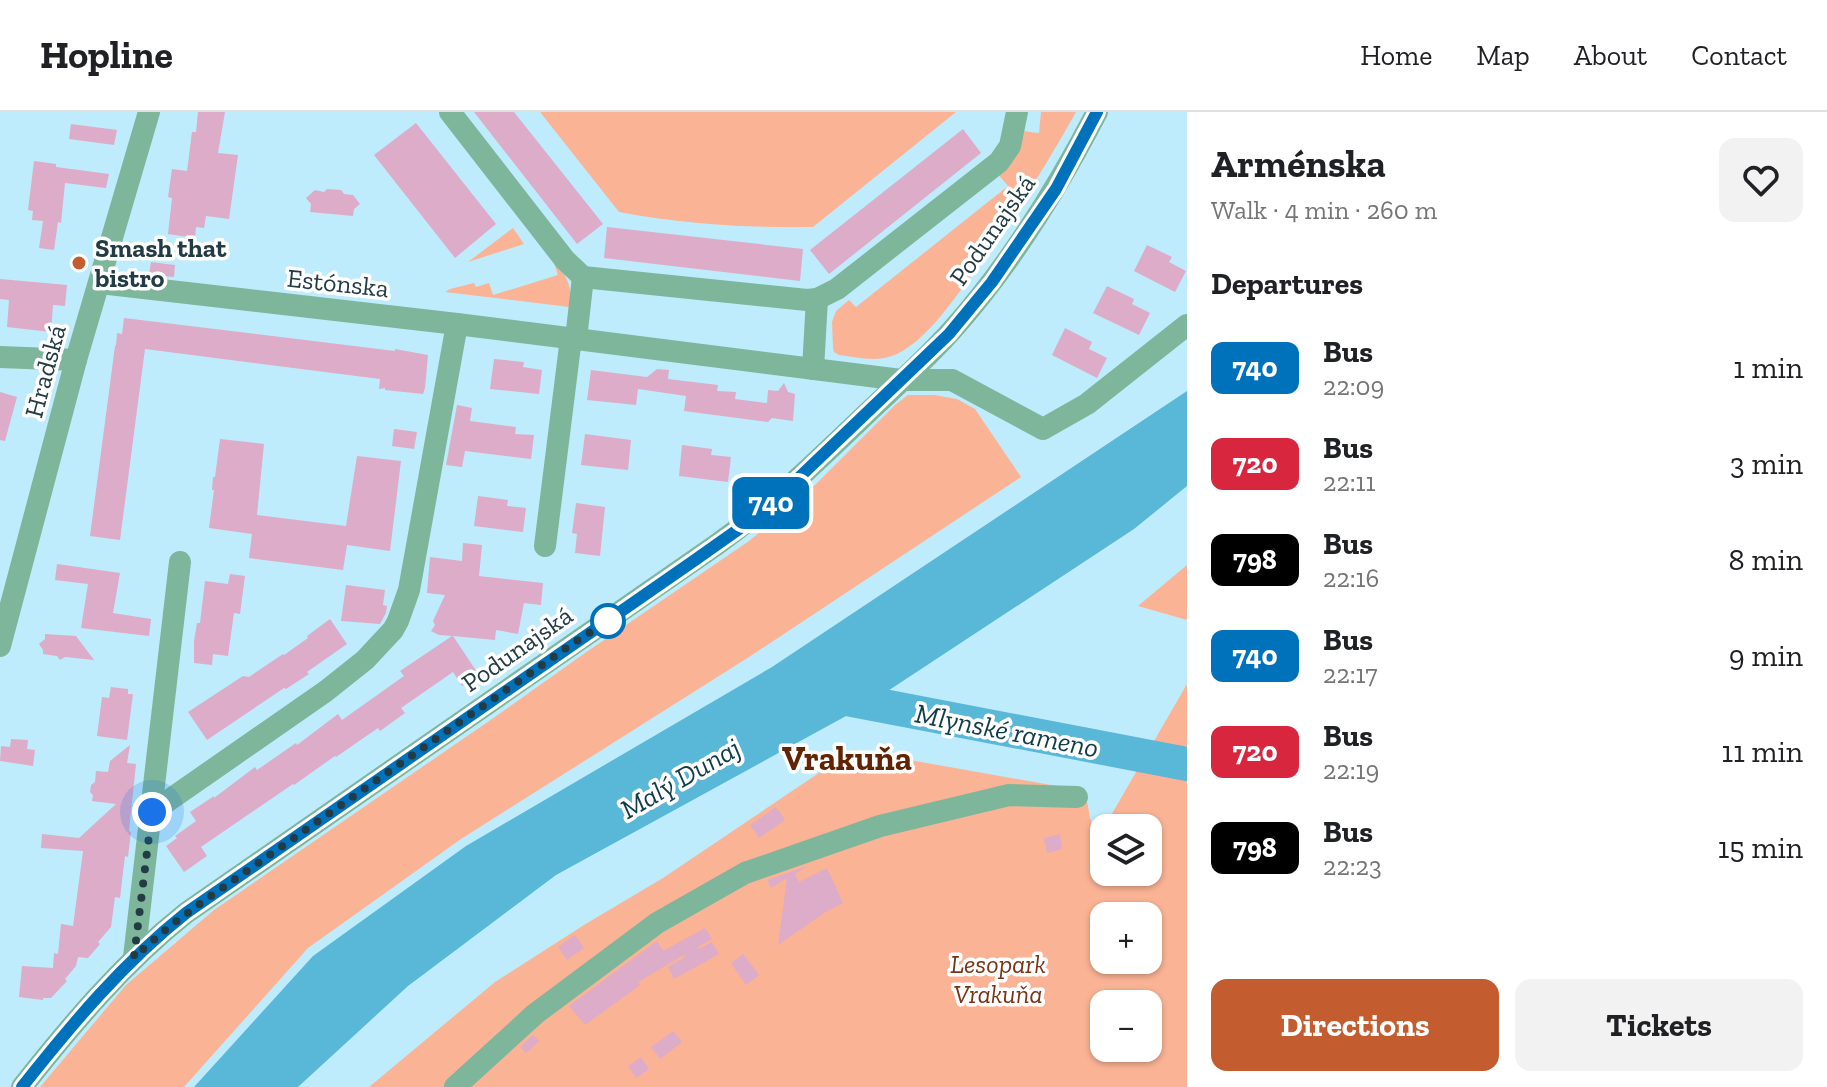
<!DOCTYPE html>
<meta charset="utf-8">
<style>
:root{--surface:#fff;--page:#f2f2f2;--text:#202124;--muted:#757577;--line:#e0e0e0;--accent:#c35c2f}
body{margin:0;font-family:"Zilla Slab",serif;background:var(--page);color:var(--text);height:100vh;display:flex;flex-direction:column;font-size:30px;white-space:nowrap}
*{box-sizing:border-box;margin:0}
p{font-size:26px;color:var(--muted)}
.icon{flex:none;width:44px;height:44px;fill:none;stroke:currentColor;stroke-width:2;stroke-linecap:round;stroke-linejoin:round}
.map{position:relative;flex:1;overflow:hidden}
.drawer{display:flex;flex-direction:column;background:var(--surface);width:640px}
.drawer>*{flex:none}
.badge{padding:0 16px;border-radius:12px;font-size:28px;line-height:52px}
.fabs{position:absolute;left:1090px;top:702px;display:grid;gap:16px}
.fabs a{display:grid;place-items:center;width:72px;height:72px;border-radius:16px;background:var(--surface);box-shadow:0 2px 6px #0004;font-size:40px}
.you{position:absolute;width:40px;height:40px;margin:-20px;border:6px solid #fff;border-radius:50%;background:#1a73e8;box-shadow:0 0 0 12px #1a73e833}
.map>.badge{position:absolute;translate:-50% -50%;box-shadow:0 0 0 4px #fff}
h2{padding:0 24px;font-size:30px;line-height:72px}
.round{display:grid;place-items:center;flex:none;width:84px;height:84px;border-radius:16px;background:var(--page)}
.headline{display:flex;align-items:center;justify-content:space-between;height:136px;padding:0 24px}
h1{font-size:38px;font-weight:700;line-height:60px}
.primary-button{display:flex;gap:16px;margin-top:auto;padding:16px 24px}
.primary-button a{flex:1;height:92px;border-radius:16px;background:var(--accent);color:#fff;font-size:32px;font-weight:700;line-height:92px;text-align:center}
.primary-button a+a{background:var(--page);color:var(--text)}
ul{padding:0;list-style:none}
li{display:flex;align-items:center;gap:24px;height:96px;padding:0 24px}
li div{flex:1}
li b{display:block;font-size:30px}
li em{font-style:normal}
li .badge{min-width:88px;font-weight:700;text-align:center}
header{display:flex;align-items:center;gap:48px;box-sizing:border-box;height:112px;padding:0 40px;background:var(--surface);border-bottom:2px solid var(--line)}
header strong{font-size:38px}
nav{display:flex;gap:44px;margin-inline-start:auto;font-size:28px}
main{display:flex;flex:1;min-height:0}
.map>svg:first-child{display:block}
.green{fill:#fbb395;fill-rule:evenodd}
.water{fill:#59b7d7}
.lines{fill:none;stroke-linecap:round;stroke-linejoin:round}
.river{stroke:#59b7d7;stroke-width:34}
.building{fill:#dcacc8}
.minor{stroke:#7db69a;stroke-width:22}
.line-casing{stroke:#fff;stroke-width:18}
.line{stroke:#0072bc;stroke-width:12}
.walk{stroke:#233b44;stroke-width:8;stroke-dasharray:0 14.4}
.poi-dot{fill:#c35c2f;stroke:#fff;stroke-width:3}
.stop-dot{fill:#fff;stroke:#0072bc;stroke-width:4}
.labels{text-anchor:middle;stroke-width:7;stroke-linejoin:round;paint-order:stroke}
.street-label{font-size:26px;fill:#233b44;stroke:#fff}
.poi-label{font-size:26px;font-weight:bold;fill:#233b44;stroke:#fff;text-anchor:start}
.park-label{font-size:26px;font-style:italic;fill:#783516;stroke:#fff}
.water-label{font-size:28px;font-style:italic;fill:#113c4a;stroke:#fff}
.district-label{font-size:34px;font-weight:bold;fill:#622302;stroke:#fff}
</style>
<header>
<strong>Hopline</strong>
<nav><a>Home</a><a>Map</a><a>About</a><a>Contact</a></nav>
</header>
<main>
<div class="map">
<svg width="1187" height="975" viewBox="0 0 1187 975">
<rect width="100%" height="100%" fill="#beecfd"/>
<g class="green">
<path d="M540,0H956L813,115C748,116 683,112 619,100Z"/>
<path d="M1041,0H1076C1045,56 1011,108 974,160C954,187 929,225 899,241C879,251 860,246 839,243L834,240L833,236L832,210L836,199L849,188L856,195L1008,74L997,61L1022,19L1039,21Z"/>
<polygon points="513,116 524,132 468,150"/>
<path d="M554,151C568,164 573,176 569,195L445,180L450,177L474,171L476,175L489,171L493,183L558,163Z"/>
<polygon points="908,283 934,283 957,287 975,297 1021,365 749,545 461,727 308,836 184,975 40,975 126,873 214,798 492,607 585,541 749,429 804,384 895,293"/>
<polygon points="1187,453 1187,508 1138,494"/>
<path d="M1187,572V975H369L495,870L584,813L663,766L853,638L1085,679L1095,731ZM1104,716H1148V760H1104ZM1104,804H1148V848H1104ZM1104,892H1148V936H1104Z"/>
</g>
<polygon class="water" points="1187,279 1187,374 1134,417 868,592 556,763 408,874 298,975 194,975 313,844 466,734 772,555"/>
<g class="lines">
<polyline class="river" points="826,583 1187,652"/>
</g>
<g class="building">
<polygon points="198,0 225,0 218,41 238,43 229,107 206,104 204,116 196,115 195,126 168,122 172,86 168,85 172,57 187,59 192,20 196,20"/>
<polygon points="474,0 514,0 603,112 577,132"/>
<polygon points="416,11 496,112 455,146 374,43"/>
<polygon points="71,12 117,18 114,33 69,27"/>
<polygon points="963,17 981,41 829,162 810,138"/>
<polygon points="34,49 56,52 56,55 109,62 106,76 65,71 61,111 58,110 54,138 39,136 43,109 32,108 33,99 28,98"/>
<polygon points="327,77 341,78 344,82 353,83 360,92 354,97 353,104 310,100 311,92 306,86 315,78 324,80"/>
<polygon points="607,115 803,137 800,169 604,146"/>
<polygon points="1147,133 1172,145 1169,150 1186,159 1175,180 1134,159"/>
<polygon points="151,150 175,153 174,165 149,163"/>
<polygon points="0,167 67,173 65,194 53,193 51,220 7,215 9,188 0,187"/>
<polygon points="1107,174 1134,187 1132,192 1150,201 1139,223 1093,201"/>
<polygon points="124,206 395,239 395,237 428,243 425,276 423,282 385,278 385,276 379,277 380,267 145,237 120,428 90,424 115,234 116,233 117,221 122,222"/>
<polygon points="1065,216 1092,230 1089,237 1107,246 1097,266 1052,243"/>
<polygon points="494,247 524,250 523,255 542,258 539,282 490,277"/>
<polygon points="657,257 669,258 668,267 718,273 717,279 736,280 735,287 767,291 768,278 778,279 784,271 788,280 795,282 793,309 772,306 768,310 684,299 686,284 638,277 636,293 587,288 591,258 647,265"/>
<polygon points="0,280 17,285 5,329 0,328"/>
<polygon points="457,293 472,296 470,309 516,315 515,322 534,323 531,347 465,339 462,355 446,353"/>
<polygon points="394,317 417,320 414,337 392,334"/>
<polygon points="585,322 631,328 628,358 581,353"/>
<polygon points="220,327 264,332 257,403 346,414 357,344 401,349 390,439 347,433 343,458 249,446 252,422 209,416 214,378 212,378 213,365 215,365"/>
<polygon points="682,333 712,337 711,343 731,345 728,370 679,364"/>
<polygon points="478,384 508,388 507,394 526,396 523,420 474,414"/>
<polygon points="576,391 605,395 600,444 575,441 577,422 572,421"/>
<polygon points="463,431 482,433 479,464 543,471 541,493 524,491 518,522 496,518 495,528 453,524 479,563 462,574 453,560 401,596 405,601 380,619 378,616 336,645 335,644 294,673 293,672 201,735 207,744 184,760 166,734 177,726 175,724 196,709 190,700 214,684 214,686 255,655 257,658 296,631 297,633 338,602 342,608 404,564 400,559 452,524 439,523 431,519 435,513 433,509 445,483 427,481 430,445 462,449"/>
<polygon points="57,452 120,461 113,501 151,507 149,524 81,516 88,472 55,468"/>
<polygon points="230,462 245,464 240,502 234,501 228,544 213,542 212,553 194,551 194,529 197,511 200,511 205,469 228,472"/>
<polygon points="346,473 385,478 383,493 387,494 386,501 380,512 341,509"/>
<polygon points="330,507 347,532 307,560 309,562 286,577 284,576 207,628 188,600 243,564 249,565 283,542 284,543 308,526 307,524"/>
<polygon points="45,522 76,524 94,548 65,545 60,548 57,544 43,542 43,538 39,532 45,527"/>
<polygon points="111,575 128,577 128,582 133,582 127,628 97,624 102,585 109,586"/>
<polygon points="11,627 28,628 27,637 35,638 33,654 0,649 1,634 10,635"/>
<polygon points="130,633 127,651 136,652 129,719 131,720 128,745 125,744 120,786 115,785 111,815 98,830 100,832 88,846 78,845 76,854 65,867 67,869 51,886 43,886 43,888 19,885 22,854 53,856 54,841 58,842 61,812 73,814 83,739 41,736 42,722 79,726 116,692 92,689 93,683 90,680 91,673 95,670 96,659 108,660 110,649"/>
<polygon points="776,695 785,708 759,726 750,713"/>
<polygon points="1060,722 1062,737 1047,741 1044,726"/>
<polygon points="808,754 795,762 799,770 827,756 843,791 827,799 778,833 787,766 771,776 767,768"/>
<polygon points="705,816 712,827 698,835 699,837 712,830 719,842 674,867 668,855 685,845 684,843 638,870 640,873 585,913 569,894 657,829 663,839"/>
<polygon points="575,823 584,836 567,848 558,835"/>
<polygon points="743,842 759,863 746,873 731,851"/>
<polygon points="673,919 682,930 660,947 651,935"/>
<polygon points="533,923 539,929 526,941 520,935"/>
<polygon points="641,945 649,957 636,966 628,954"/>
</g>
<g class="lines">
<g class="minor">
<polyline points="450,0 565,148 583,165 576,227"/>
<polyline points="583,165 807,188 817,187 837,177 999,50 1010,34 1017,0"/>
<polyline points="100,171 457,212 901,268 952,268 1043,317 1087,292 1187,213"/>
<polyline points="0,245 76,248"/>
<polyline points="813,257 817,187"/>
<polyline points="545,434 571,226"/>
<polyline points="0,534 76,248 149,0"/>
<polyline points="152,700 326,579 365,548 393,518 398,509 409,478 457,212"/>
<polyline points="134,845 180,450"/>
<path d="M22,975C72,912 123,851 186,801L716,433C768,396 812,354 858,310C890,279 924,250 953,217C1011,152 1057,77 1097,0"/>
<polyline points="455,975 535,902 657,811 745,761 880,714 1009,683 1077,685"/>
</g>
</g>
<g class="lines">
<defs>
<path id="line" d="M22,975C72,912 123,851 186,801L695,448L753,407L786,378L949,222L992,170L1056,77L1097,0"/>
</defs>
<use href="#line" class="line-casing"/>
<use href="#line" class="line"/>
<polyline class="walk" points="152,700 134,845 170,814 205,788 569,534 608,509"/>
</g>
<circle class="poi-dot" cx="79" cy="151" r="8"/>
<circle class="stop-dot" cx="608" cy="509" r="16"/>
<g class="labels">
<g class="street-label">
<text transform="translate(992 118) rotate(-55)" y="9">Podunajská</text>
<text transform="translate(338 171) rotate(6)" y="9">Estónska</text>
<text transform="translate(45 259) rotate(-75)" y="9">Hradská</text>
<text transform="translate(517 537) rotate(-35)" y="9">Podunajská</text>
</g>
<g class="poi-label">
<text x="95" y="145">Smash that<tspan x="95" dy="30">bistro</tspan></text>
</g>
<g class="park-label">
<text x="998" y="861">Lesopark<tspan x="998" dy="30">Vrakuňa</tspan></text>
</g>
<g class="water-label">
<text transform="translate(1007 618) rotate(11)" y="10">Mlynské rameno</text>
<text transform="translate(680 666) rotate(-30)" y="10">Malý Dunaj</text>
</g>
<g class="district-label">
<text x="847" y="658">Vrakuňa</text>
</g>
</g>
</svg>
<div class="fabs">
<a><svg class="icon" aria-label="layers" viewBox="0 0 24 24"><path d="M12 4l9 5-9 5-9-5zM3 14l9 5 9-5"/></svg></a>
<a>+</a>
<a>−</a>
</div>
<div class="you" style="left:152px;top:700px"></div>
<b class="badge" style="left:771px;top:391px;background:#0072bc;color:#fff">740</b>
</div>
<section class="drawer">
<div class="headline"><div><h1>Arménska</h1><p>Walk · 4 min · 260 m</p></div><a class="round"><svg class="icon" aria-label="heart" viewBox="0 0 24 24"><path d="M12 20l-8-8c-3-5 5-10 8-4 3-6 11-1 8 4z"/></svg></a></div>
<h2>Departures</h2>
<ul>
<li><span class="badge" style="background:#0072bc;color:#fff">740</span><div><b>Bus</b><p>22:09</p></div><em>1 min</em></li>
<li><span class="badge" style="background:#d7263d;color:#fff">720</span><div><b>Bus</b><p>22:11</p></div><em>3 min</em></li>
<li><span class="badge" style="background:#000;color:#fff">798</span><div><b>Bus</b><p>22:16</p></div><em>8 min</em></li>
<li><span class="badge" style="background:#0072bc;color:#fff">740</span><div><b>Bus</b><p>22:17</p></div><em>9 min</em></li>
<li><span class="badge" style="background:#d7263d;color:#fff">720</span><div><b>Bus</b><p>22:19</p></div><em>11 min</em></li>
<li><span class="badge" style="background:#000;color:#fff">798</span><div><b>Bus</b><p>22:23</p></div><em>15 min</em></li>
</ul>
<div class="primary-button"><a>Directions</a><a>Tickets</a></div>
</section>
</main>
